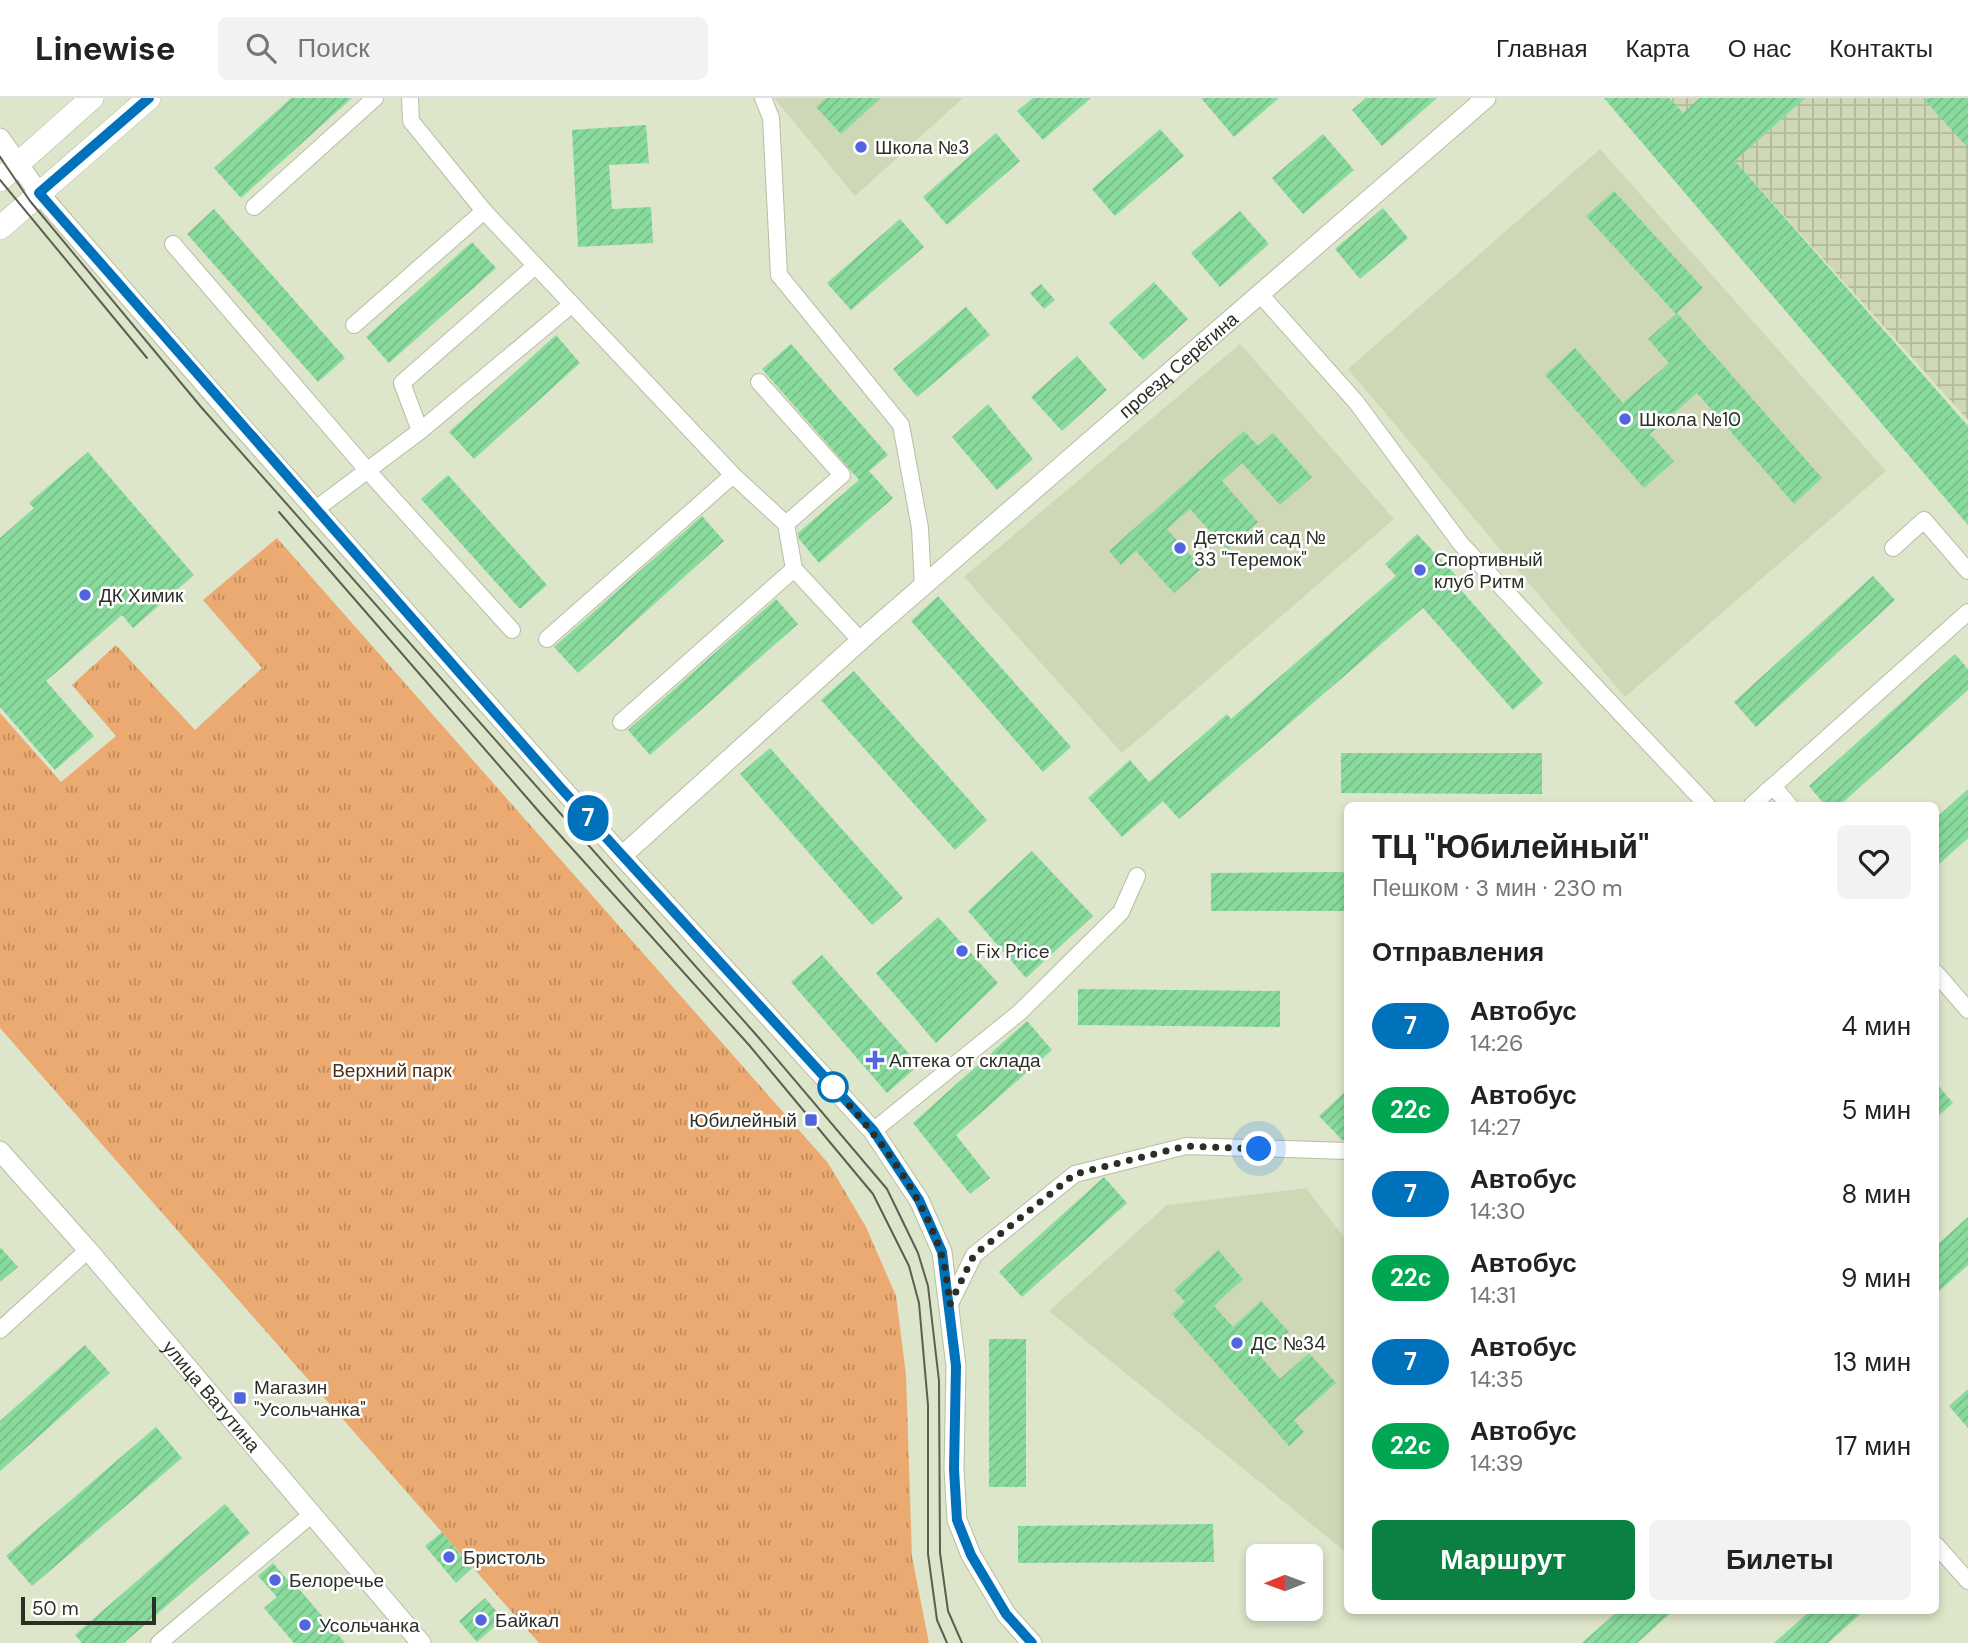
<!DOCTYPE html>
<html lang="ru">
<meta charset="utf-8">
<style>
:root{--surface:#fff;--page:#f2f2f2;--text:#222;--muted:#767676;--line:#e0e0e0;--accent:#0b8043}
body{margin:0;font-family:"DM Sans",sans-serif;background:var(--page);color:var(--text);height:100vh;display:flex;flex-direction:column;font-size:26px;white-space:nowrap}
*{box-sizing:border-box;margin:0}
p{font-size:23px;color:var(--muted)}
.icon{flex:none;width:38px;height:38px;fill:none;stroke:currentColor;stroke-width:2;stroke-linecap:round;stroke-linejoin:round}
.map{position:relative;flex:1;overflow:hidden}
.drawer{position:absolute;left:1344px;top:704px;width:595px;height:812px;display:flex;flex-direction:column;background:var(--surface);border-radius:10px;box-shadow:0 4px 10px #0003}
.drawer>*{flex:none}
.badge{padding:0 14px;border-radius:23px;font-size:24px;line-height:46px}
.needle{width:46px;rotate:269deg}
.controls{position:absolute;left:1246px;top:1446px;display:grid;gap:14px}
.controls a{display:grid;place-items:center;width:77px;height:77px;border-radius:10px;background:var(--surface);box-shadow:0 4px 10px #0003;font-size:35px}
.scale{position:absolute;left:21px;bottom:18px;width:135px;box-sizing:border-box;padding-left:7px;border:4px solid #2c2f25;border-top:0;font-size:19px;line-height:24px;white-space:nowrap;color:#2c2f25;-webkit-text-stroke:5px #fff;paint-order:stroke}
.you{position:absolute;width:35px;height:35px;margin:-18px;border:5px solid #fff;border-radius:50%;background:#1a73e8;box-shadow:0 0 0 10px #1a73e833}
.map>.badge{position:absolute;translate:-50% -50%;box-shadow:0 0 0 4px #fff}
h2{padding:0 28px;font-size:26px;line-height:63px}
.round{display:grid;place-items:center;flex:none;width:74px;height:74px;border-radius:10px;background:var(--page)}
.summary{display:flex;align-items:center;justify-content:space-between;height:119px;padding:0 28px}
h1{font-size:33px;font-weight:600;line-height:52px}
.primary-button{display:flex;gap:14px;margin-top:auto;padding:14px 28px}
.primary-button a{flex:1;height:80px;border-radius:10px;background:var(--accent);color:#fff;font-size:28px;font-weight:600;line-height:80px;text-align:center}
.primary-button a+a{background:var(--page);color:var(--text)}
ul{padding:0;list-style:none}
li{display:flex;align-items:center;gap:21px;height:84px;padding:0 28px}
li div{flex:1}
li b{display:block;font-size:26px}
li em{font-style:normal}
li .badge{min-width:77px;font-weight:700;text-align:center}
header{display:flex;align-items:center;gap:42px;box-sizing:border-box;height:98px;padding:0 35px;background:var(--surface);border-bottom:2px solid var(--line)}
header strong{font-size:33px}
nav{display:flex;gap:38px;margin-inline-start:auto;font-size:24px}
.search{width:490px;height:63px;background:var(--page);display:flex;align-items:center;gap:18px;box-sizing:border-box;padding:0 24px;border-radius:10px;color:var(--muted);font-size:26px}
.map>svg:first-child{display:block}
.built{fill:#ced8b7}
.industrial{fill:url(#industrial-grid)}
.park{fill:url(#park-tufts)}
.building{fill:url(#building-hatch)}
.lines{fill:none;stroke-linecap:round;stroke-linejoin:round}
.minor-casing{stroke:#b6bea3;stroke-width:18}
.tertiary-casing{stroke:#b6bea3;stroke-width:21}
.secondary-casing{stroke:#b6bea3;stroke-width:24}
.minor{stroke:#fff;stroke-width:16}
.tertiary{stroke:#fff;stroke-width:19}
.secondary{stroke:#fff;stroke-width:23}
.tram{stroke:#5b5f51;stroke-width:2}
.line-casing{stroke:#fff;stroke-width:16}
.line{stroke:#0072bc;stroke-width:10}
.walk{stroke:#2c2f25;stroke-width:7;stroke-dasharray:0 12.6}
.poi-dot{fill:#5166dc;stroke:#fff;stroke-width:2.5}
.stop-dot{fill:#fff;stroke:#0072bc;stroke-width:3.5}
.labels{text-anchor:middle;stroke-width:5;stroke-linejoin:round;paint-order:stroke}
.poi-label{font-size:19px;fill:#2c2f25;stroke:#fff;text-anchor:start}
.street-label{font-size:19px;fill:#2c2f25;stroke:#fff}
.park-label{font-size:19px;fill:#4e3015;stroke:#fff}
</style>
<header>
<strong>Linewise</strong>
<div class="search"><svg class="icon" aria-label="search" viewBox="0 0 24 24"><circle cx="10" cy="10" r="6"/><path d="M15 15l6 6"/></svg>Поиск</div>
<nav><a>Главная</a><a>Карта</a><a>О нас</a><a>Контакты</a></nav>
</header>
<div class="map">
<svg width="1968" height="1545" viewBox="0 0 1968 1545">
<defs>
<pattern id="industrial-grid" width="8" height="8" patternUnits="userSpaceOnUse" patternTransform="scale(1.75)"><rect width="8" height="8" fill="#ced8b7"/><path d="M0 4h8M4 0v8" fill="none" stroke="#b1ba9d"/></pattern>
<pattern id="park-tufts" width="24" height="20" patternUnits="userSpaceOnUse" patternTransform="scale(1.75)"><rect width="24" height="20" fill="#ebaa72"/><path d="M3 7l-1-3M5 7V3M7 7l1-3M15 17l-1-3M17 17v-4M19 17l1-3" fill="none" stroke="#bf8b5d"/></pattern>
<pattern id="building-hatch" width="6" height="6" patternUnits="userSpaceOnUse" patternTransform="scale(1.75)"><rect width="6" height="6" fill="#88db9d"/><path d="M-1 1l2-2M0 6l6-6M5 7l2-2" fill="none" stroke="#76bc87"/></pattern>
</defs>
<rect width="100%" height="100%" fill="#dde5ca"/>
<g class="built">
<polygon points="774,0 963,0 855,98"/>
<polygon points="1600,51 1886,373 1625,599 1348,271"/>
<polygon points="1240,246 1394,421 1122,655 964,479"/>
<polygon points="1306,1090 1347,1143 1347,1455 1049,1213 1167,1107"/>
</g>
<polygon class="industrial" points="1669,0 1968,0 1968,322 1735,63 1718,54"/>
<polygon class="park" points="277,440 828,1065 866,1129 896,1198 906,1277 912,1459 929,1545 539,1545 0,930 0,615 61,684 116,638 72,587 116,547 195,632 262,570 203,502"/>
<g class="building">
<polygon points="291,0 352,0 241,100 214,70"/>
<polygon points="826,0 881,0 841,36 816,9"/>
<polygon points="1033,0 1091,0 1043,42 1017,13"/>
<polygon points="1201,0 1279,0 1234,39"/>
<polygon points="1366,0 1437,0 1382,48 1352,12"/>
<polygon points="1604,0 1669,0 1683,15 1700,0 1805,0 1735,63 1968,328 1968,427"/>
<polygon points="1923,0 1968,0 1968,50"/>
<polygon points="646,27 649,65 609,67 612,111 651,109 653,145 578,149 572,32"/>
<polygon points="1160,31 1184,58 1115,118 1092,91"/>
<polygon points="996,35 1020,63 947,127 923,99"/>
<polygon points="1323,36 1354,72 1303,116 1272,80"/>
<polygon points="1614,93 1703,190 1676,216 1586,118"/>
<polygon points="1383,110 1408,140 1360,181 1335,151"/>
<polygon points="214,111 345,260 318,284 187,136"/>
<polygon points="1240,113 1269,146 1220,189 1191,155"/>
<polygon points="900,121 924,149 851,212 827,185"/>
<polygon points="472,144 496,170 389,265 366,239"/>
<polygon points="1154,184 1188,221 1143,262 1109,225"/>
<polygon points="1041,186 1055,202 1044,211 1030,195"/>
<polygon points="966,209 990,237 917,299 893,271"/>
<polygon points="1677,215 1822,380 1794,406 1697,295 1650,336 1674,363 1644,390 1545,277 1575,250 1623,305 1669,265 1648,241"/>
<polygon points="556,237 580,265 474,361 449,334"/>
<polygon points="791,246 888,357 869,373 893,400 819,465 799,441 798,435 859,382 762,271"/>
<polygon points="1077,258 1107,292 1062,333 1031,299"/>
<polygon points="988,306 1033,361 997,392 952,339"/>
<polygon points="1244,333 1258,348 1273,335 1312,379 1280,407 1242,365 1222,383 1258,424 1227,452 1190,411 1167,431 1202,470 1174,495 1136,453 1121,467 1109,453"/>
<polygon points="88,354 194,477 133,530 122,517 46,583 94,638 55,672 0,609 0,440 34,410 29,405"/>
<polygon points="448,377 547,487 520,511 421,401"/>
<polygon points="702,418 724,443 578,575 554,549"/>
<polygon points="1417,436 1464,486 1460,491 1543,585 1513,612 1423,510 1179,721 1163,703 1122,739 1088,700 1130,662 1149,684 1227,616 1231,621 1396,478 1385,466"/>
<polygon points="1873,478 1895,502 1756,629 1734,604"/>
<polygon points="938,498 1071,649 1043,674 911,523"/>
<polygon points="776,501 798,526 650,657 628,632"/>
<polygon points="1955,556 1968,571 1968,592 1840,707 1825,707 1809,688"/>
<polygon points="854,573 987,722 955,752 821,602"/>
<polygon points="770,650 903,800 872,827 740,676"/>
<polygon points="1341,655 1542,655 1542,696 1341,695"/>
<polygon points="1968,691 1968,740 1936,769 1936,720"/>
<polygon points="1032,753 1093,818 1026,880 968,813"/>
<polygon points="1348,774 1348,813 1211,813 1211,775"/>
<polygon points="938,819 998,885 936,945 876,875"/>
<polygon points="822,857 919,967 887,995 791,884"/>
<polygon points="1078,891 1280,893 1280,929 1078,927"/>
<polygon points="1027,923 1052,952 956,1037 990,1080 970,1096 913,1025"/>
<polygon points="1936,985 1953,1005 1936,1020"/>
<polygon points="1348,991 1348,1042 1342,1042 1319,1018"/>
<polygon points="1104,1079 1127,1105 1022,1199 999,1174"/>
<polygon points="1968,1119 1968,1167 1936,1196 1936,1148"/>
<polygon points="0,1149 18,1169 0,1184"/>
<polygon points="1218,1152 1243,1181 1214,1208 1233,1229 1261,1203 1289,1234 1261,1259 1280,1281 1309,1255 1336,1285 1294,1322 1304,1334 1289,1348 1172,1216 1185,1204 1174,1192"/>
<rect x="989" y="1241" width="37" height="148"/>
<polygon points="85,1247 110,1275 0,1373 0,1323"/>
<polygon points="1968,1291 1968,1330 1949,1308"/>
<polygon points="156,1329 182,1360 32,1488 6,1458"/>
<polygon points="225,1406 250,1435 124,1545 82,1545 75,1537"/>
<polygon points="1213,1426 1214,1464 1018,1465 1018,1428"/>
<polygon points="442,1434 472,1470 456,1485 425,1448"/>
<polygon points="273,1465 291,1486 294,1485 345,1545 294,1545 264,1510 277,1499 258,1478"/>
<polygon points="485,1500 503,1521 477,1544 459,1523"/>
<polygon points="1619,1512 1674,1512 1637,1545 1582,1545"/>
<polygon points="1811,1512 1865,1512 1828,1545 1774,1545"/>
</g>
<g class="lines">
<defs>
<g id="minor">
<polyline points="410,0 411,23 484,113 733,377 786,426"/>
<polyline points="763,0 771,20 779,177 901,327 920,430 923,490"/>
<polyline points="254,109 375,0"/>
<polyline points="173,146 367,372 512,532"/>
<polyline points="1259,195 1356,304 1461,446 1707,707"/>
<polyline points="354,227 484,113"/>
<polyline points="759,284 842,377 786,426 794,471 861,543"/>
<polyline points="420,333 402,285 535,168"/>
<polyline points="316,411 420,333 571,207"/>
<polyline points="1893,450 1924,422 1968,473"/>
<polyline points="547,541 733,377"/>
<polyline points="621,624 794,471"/>
<polyline points="1766,694 1773,688 1789,707"/>
<polyline points="1752,707 1968,514"/>
<polyline points="1936,875 1968,912"/>
<polyline points="873,1033 1020,914 1121,814 1137,778"/>
<polyline points="950,1206 974,1157 1075,1076 1186,1048 1348,1053"/>
<polyline points="0,1232 88,1152"/>
<polyline points="1936,1447 1968,1483"/>
<polyline points="159,1545 311,1417"/>
</g>
<g id="tertiary">
<polyline points="0,40 39,95 235,321 622,758 873,1033 919,1102 942,1154 956,1268 954,1371 957,1422 971,1457 1006,1516 1032,1545"/>
<path id="s1" d="M622,758L870,534L1486,0"/>
<path id="s2" d="M0,1053L88,1152L421,1545"/>
</g>
<g id="secondary">
<polyline points="0,82 92,0"/>
<polyline points="0,130 149,0"/>
</g>
</defs>
<use href="#minor" class="minor-casing"/>
<use href="#tertiary" class="tertiary-casing"/>
<use href="#secondary" class="secondary-casing"/>
<use href="#minor" class="minor"/>
<use href="#tertiary" class="tertiary"/>
<use href="#secondary" class="secondary"/>
<g class="tram">
<polyline points="0,59 30,103 201,309 759,940 887,1091 918,1155 928,1188 939,1283 940,1455 948,1513 962,1545"/>
<polyline points="0,82 147,260"/>
<polyline points="279,414 541,716 749,947 873,1096 909,1168 919,1205 928,1307 928,1456 937,1522 947,1545"/>
</g>
</g>
<g class="lines">
<defs>
<polyline id="line" points="149,0 39,95 559,688 873,1032 919,1102 942,1154 956,1268 954,1371 957,1422 971,1457 1006,1516 1032,1545"/>
</defs>
<use href="#line" class="line-casing"/>
<use href="#line" class="line"/>
<path class="walk" d="M833,989C877,1037 918,1089 940,1152C946,1168 947,1188 950,1206L974,1157L1075,1076L1186,1048L1259,1051"/>
</g>
<g class="poi-dot">
<circle cx="861" cy="49" r="7"/>
<circle cx="1625" cy="321" r="7"/>
<circle cx="1180" cy="450" r="7"/>
<circle cx="1420" cy="472" r="7"/>
<circle cx="85" cy="497" r="7"/>
<circle cx="962" cy="853" r="7"/>
<path d="M871.5 951.5h7v7h7v7h-7v7h-7v-7h-7v-7h7z"/>
<rect x="804" y="1015" width="14" height="14" rx="3.5"/>
<circle cx="1237" cy="1245" r="7"/>
<rect x="233" y="1293" width="14" height="14" rx="3.5"/>
<circle cx="449" cy="1459" r="7"/>
<circle cx="275" cy="1482" r="7"/>
<circle cx="481" cy="1522" r="7"/>
<circle cx="305" cy="1527" r="7"/>
</g>
<circle class="stop-dot" cx="833" cy="989" r="14"/>
<g class="labels">
<g class="poi-label">
<text x="875" y="56">Школа №3</text>
<text x="1639" y="328">Школа №10</text>
<text x="1194" y="446">Детский сад №<tspan x="1194" dy="22">33 "Теремок"</tspan></text>
<text x="1434" y="468">Спортивный<tspan x="1434" dy="22">клуб Ритм</tspan></text>
<text x="99" y="504">ДК Химик</text>
<text x="976" y="860">Fix Price</text>
<text x="889" y="969">Аптека от склада</text>
<text x="797" y="1029" text-anchor="end">Юбилейный</text>
<text x="1251" y="1252">ДС №34</text>
<text x="254" y="1296">Магазин<tspan x="254" dy="22">"Усольчанка"</tspan></text>
<text x="463" y="1466">Бристоль</text>
<text x="289" y="1489">Белоречье</text>
<text x="495" y="1529">Байкал</text>
<text x="319" y="1534">Усольчанка</text>
</g>
<g class="street-label">
<text dy="7" stroke="none"><textPath href="#s1" startOffset="742">проезд Серёгина</textPath></text>
<text dy="7" stroke="none"><textPath href="#s2" startOffset="324">улица Ватутина</textPath></text>
</g>
<g class="park-label">
<text x="392" y="979">Верхний парк</text>
</g>
</g>
</svg>
<div class="controls">
<a><svg class="needle" viewBox="-14 -14 28 28"><path d="M0-13l5 13h-10z" fill="#e53935"/><path d="M0 13l5-13h-10z" fill="#767676"/></svg></a>
</div>
<div class="scale">50 m</div>
<div class="you" style="left:1259px;top:1051px"></div>
<b class="badge" style="left:588px;top:720px;background:#0072bc;color:#fff">7</b>
<section class="drawer">
<div class="summary"><div><h1>ТЦ &quot;Юбилейный&quot;</h1><p>Пешком · 3 мин · 230 m</p></div><a class="round"><svg class="icon" aria-label="heart" viewBox="0 0 24 24"><path d="M12 20l-8-8c-3-5 5-10 8-4 3-6 11-1 8 4z"/></svg></a></div>
<h2>Отправления</h2>
<ul>
<li><span class="badge" style="background:#0072bc;color:#fff">7</span><div><b>Автобус</b><p>14:26</p></div><em>4 мин</em></li>
<li><span class="badge" style="background:#00a651;color:#fff">22с</span><div><b>Автобус</b><p>14:27</p></div><em>5 мин</em></li>
<li><span class="badge" style="background:#0072bc;color:#fff">7</span><div><b>Автобус</b><p>14:30</p></div><em>8 мин</em></li>
<li><span class="badge" style="background:#00a651;color:#fff">22с</span><div><b>Автобус</b><p>14:31</p></div><em>9 мин</em></li>
<li><span class="badge" style="background:#0072bc;color:#fff">7</span><div><b>Автобус</b><p>14:35</p></div><em>13 мин</em></li>
<li><span class="badge" style="background:#00a651;color:#fff">22с</span><div><b>Автобус</b><p>14:39</p></div><em>17 мин</em></li>
</ul>
<div class="primary-button"><a>Маршрут</a><a>Билеты</a></div>
</section>
</div>
